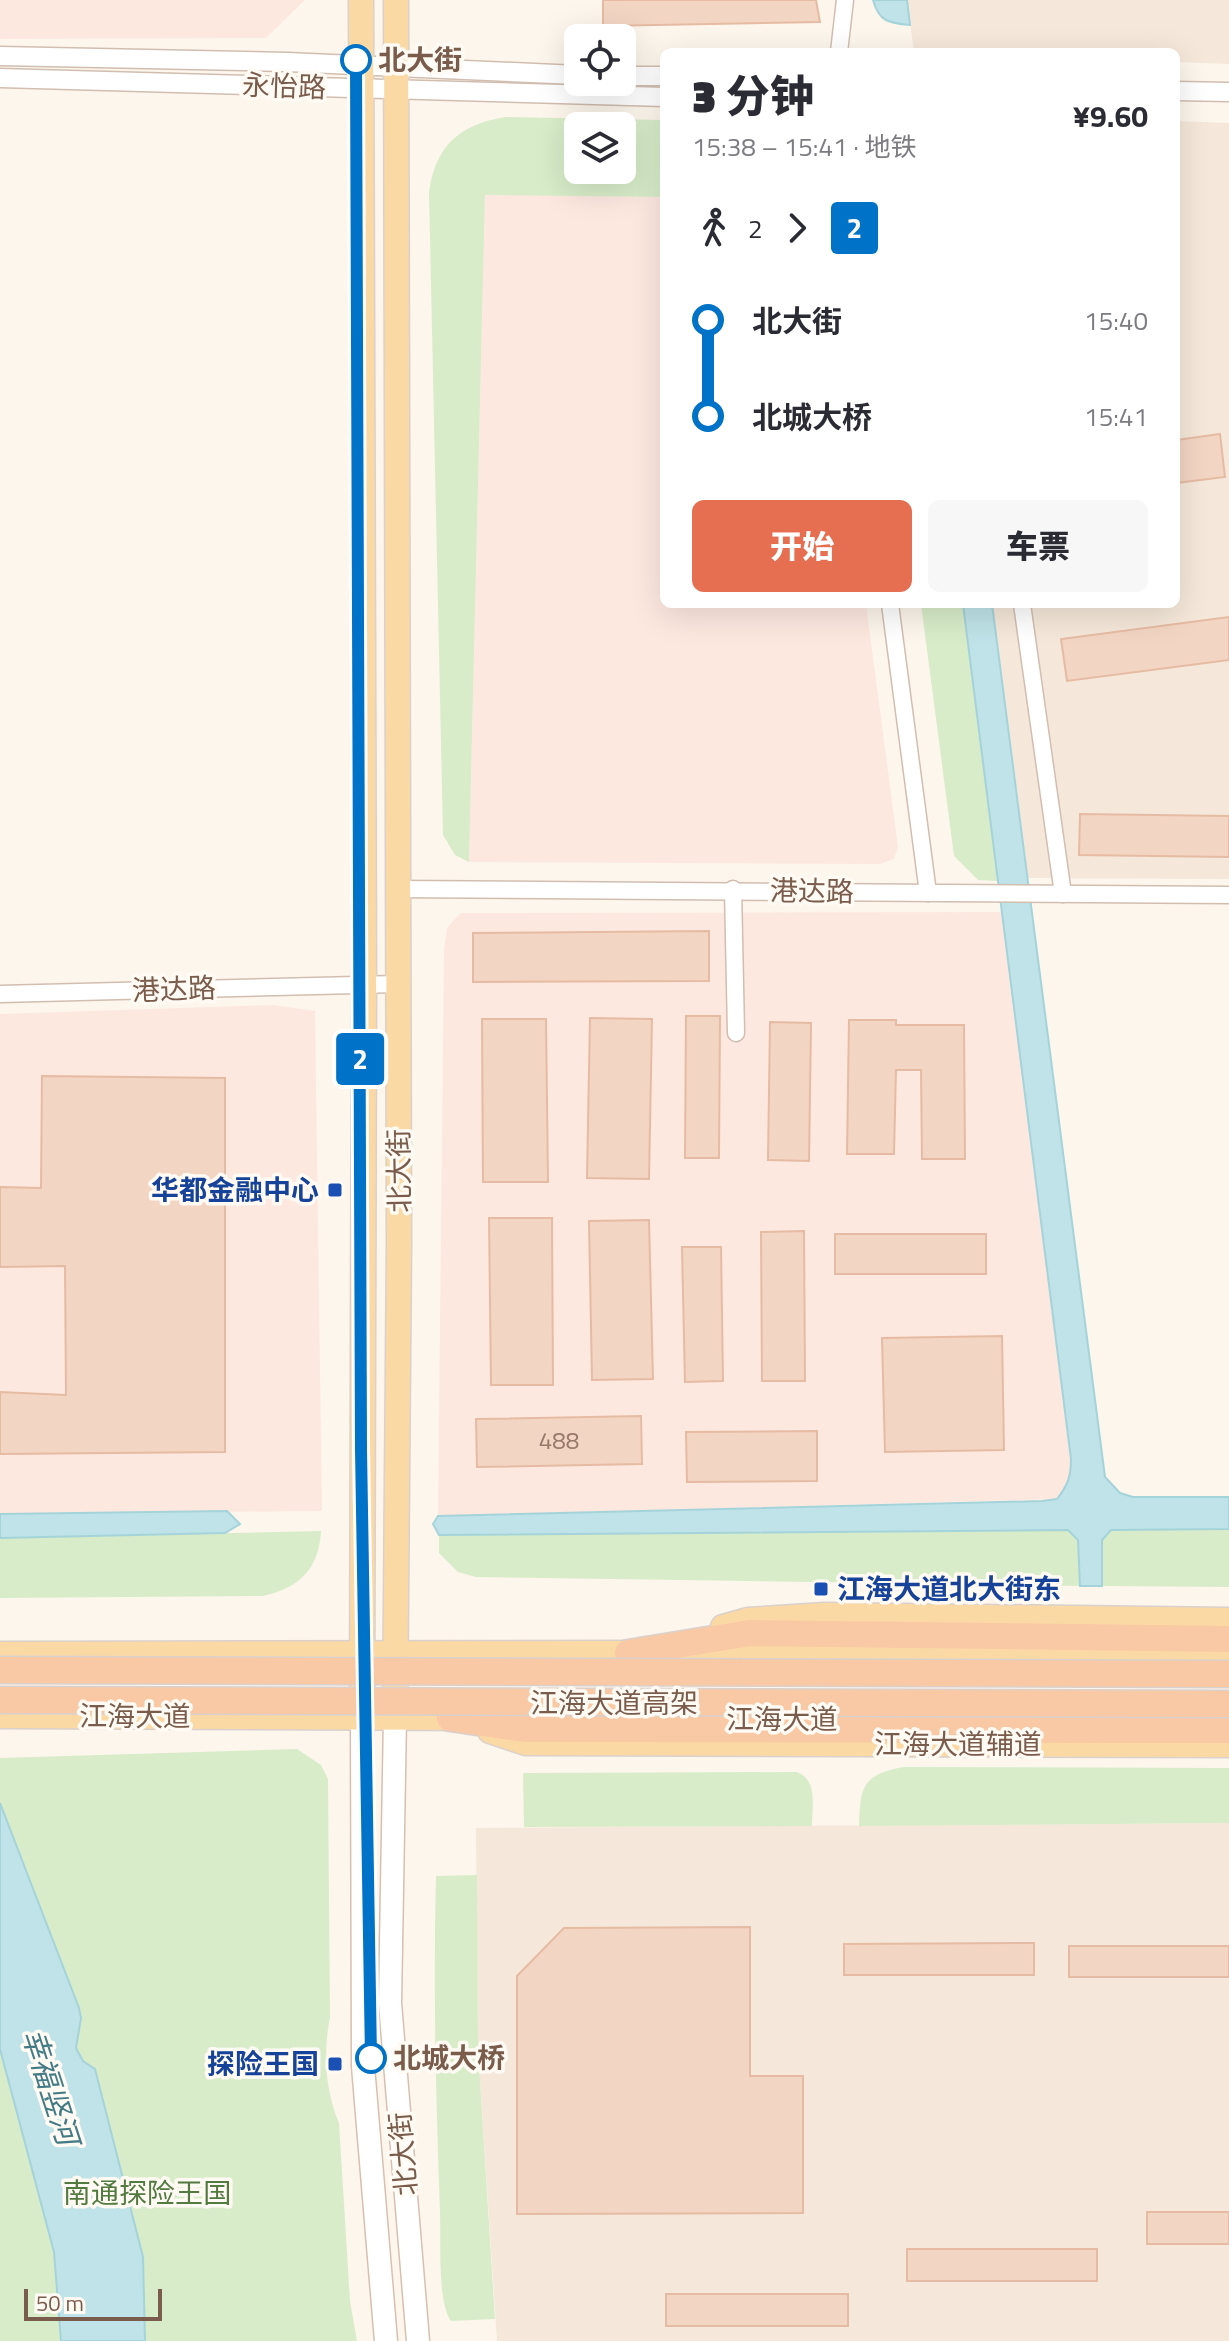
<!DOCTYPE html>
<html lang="zh">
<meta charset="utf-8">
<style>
:root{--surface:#fff;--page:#f7f7f7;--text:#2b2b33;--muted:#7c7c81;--accent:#e76f51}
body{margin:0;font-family:"Titillium Web","Noto Sans SC",sans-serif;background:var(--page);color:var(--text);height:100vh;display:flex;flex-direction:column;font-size:30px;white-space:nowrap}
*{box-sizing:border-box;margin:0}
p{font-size:26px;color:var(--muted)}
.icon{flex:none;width:44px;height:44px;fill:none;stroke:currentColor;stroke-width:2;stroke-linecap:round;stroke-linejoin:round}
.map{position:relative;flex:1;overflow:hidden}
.drawer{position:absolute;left:660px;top:48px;width:520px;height:560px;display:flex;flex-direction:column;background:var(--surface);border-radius:12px;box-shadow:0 8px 32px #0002}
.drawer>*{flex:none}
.badge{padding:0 16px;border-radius:6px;font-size:28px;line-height:52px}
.buttons{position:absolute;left:564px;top:24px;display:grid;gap:16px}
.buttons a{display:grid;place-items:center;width:72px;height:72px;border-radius:12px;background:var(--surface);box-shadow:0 8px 32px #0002;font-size:40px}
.scale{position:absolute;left:24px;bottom:20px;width:138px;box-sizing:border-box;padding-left:8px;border:4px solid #7a5c4d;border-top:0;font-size:22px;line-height:28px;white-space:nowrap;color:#7a5c4d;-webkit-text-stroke:6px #fffaf3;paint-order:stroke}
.map>.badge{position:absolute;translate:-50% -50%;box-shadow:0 0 0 4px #fff}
.legs{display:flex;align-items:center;gap:12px;height:88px;padding:0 32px;font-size:26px}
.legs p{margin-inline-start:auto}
.summary{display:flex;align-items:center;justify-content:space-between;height:136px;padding:0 32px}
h1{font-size:44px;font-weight:800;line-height:60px}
.button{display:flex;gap:16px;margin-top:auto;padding:16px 32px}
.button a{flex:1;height:92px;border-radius:12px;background:var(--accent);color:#fff;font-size:32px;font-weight:800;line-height:92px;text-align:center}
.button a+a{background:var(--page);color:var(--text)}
ul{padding:0 32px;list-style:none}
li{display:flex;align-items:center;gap:28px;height:96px;font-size:30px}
li i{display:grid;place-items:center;width:12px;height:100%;margin:0 10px;background:currentColor}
li i::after{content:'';width:20px;height:20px;margin:-10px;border:6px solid;border-radius:50%;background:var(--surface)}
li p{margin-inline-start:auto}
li:first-child i{background:linear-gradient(#0000 50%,currentColor 0)}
li:last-child i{background:linear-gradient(currentColor 50%,#0000 0)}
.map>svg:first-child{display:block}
.residential{fill:#f5e8da}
.commercial{fill:#fde8e0}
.green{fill:#d8ecc9;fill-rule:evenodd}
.water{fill:#bfe3e8;stroke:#a5d3da;stroke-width:2}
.building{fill:#f3d5c3;stroke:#e6bba3;stroke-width:2}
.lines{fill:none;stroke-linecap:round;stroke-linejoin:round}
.minor-casing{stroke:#d1beb0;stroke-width:19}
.tertiary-casing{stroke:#d1beb0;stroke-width:21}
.secondary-casing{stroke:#d6c0b0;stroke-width:25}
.primary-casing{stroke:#dad1cd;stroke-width:27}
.trunk-casing{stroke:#dad1cd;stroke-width:29}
.minor{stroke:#fff;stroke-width:16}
.tertiary{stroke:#fff;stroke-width:18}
.secondary{stroke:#fff;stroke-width:22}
.primary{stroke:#fbd9a5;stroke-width:24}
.trunk{stroke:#f9c8a4;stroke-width:26}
.trunk-bridge-casing{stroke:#dad1cd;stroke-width:29;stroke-linecap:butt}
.trunk-bridge{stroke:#f9c8a4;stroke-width:26}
.line-1-casing{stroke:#fff;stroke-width:18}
.line-1{stroke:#0072c8;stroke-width:12}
.stop-1-dot{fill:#fff;stroke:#0072c8;stroke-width:4}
.transit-dot{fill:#1a4fb4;stroke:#fffaf3;stroke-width:3}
.labels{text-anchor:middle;stroke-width:7;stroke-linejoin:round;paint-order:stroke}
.number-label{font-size:24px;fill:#987a6a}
.stop-label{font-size:28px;font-weight:bold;fill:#7a5c4d;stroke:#fffaf3;text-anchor:start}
.street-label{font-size:28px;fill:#7a5c4d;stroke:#fffaf3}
.transit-label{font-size:28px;font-weight:bold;fill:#164399;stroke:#fffaf3;text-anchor:end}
.park-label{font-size:28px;fill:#537a41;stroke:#fffaf3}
.water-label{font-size:30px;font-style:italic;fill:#437c86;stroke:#fffaf3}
</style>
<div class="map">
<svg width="1229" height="2341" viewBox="0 0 1229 2341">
<rect width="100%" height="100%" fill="#fdf6ec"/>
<g class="residential">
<polygon points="907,0 1229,0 1229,64 1176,62 1176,52 914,52"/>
<polygon points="1176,121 1229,123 1229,879 1026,878 992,604 1176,604"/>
<polygon points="1229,1823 1229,2341 497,2341 478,2049 476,1828"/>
</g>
<g class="commercial">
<polygon points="0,0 305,0 266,38 0,39"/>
<polygon points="485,194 664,197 664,604 866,604 898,847 894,859 880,864 469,862"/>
<polygon points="1002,912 1071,1459 1071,1477 1057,1499 438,1516 444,949 447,928 453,921 461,913"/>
<polygon points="273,1005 315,1011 322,1511 0,1514 0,1014"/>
</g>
<g class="green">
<path d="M505,117L664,120V197L485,195L469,862L455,855L443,835L429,192C436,145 459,125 505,117ZM578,126H622V170H578Z"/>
<polygon points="921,604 963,604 998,881 978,880 954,856"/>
<polygon points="1229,1529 1229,1587 1102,1586 1102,1540 1111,1530"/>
<polygon points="1068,1530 1078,1540 1080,1586 476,1577 458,1572 439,1553 439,1535"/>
<path d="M321,1531C319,1569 299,1588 263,1596L0,1598V1538Z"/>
<path d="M297,1749L321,1765L328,1779L330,2017C323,2052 325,2090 339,2123L350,2301L357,2341H0V1758Z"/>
<path d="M903,1767L1229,1768V1823L859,1826C860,1787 862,1775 903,1767Z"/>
<path d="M797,1772C818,1780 812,1806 812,1826L524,1827L523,1773Z"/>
<path d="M477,1875L478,2049L495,2319L451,2321C437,2302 441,2238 440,2213C436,2100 433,1988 436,1876Z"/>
</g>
<g class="water">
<path d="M873,0H907L910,25C889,23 879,22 873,0Z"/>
<path d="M963,604H992L1105,1477L1120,1493L1133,1497H1229V1529L1111,1530L1102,1540V1586H1080L1078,1540L1068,1530L439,1535L433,1524L438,1516L1042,1501L1057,1499C1068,1485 1071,1476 1071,1459Z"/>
<polygon points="227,1511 240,1524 225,1533 0,1538 0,1514"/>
<polygon points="0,1803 79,2008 81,2018 76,2048 83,2061 95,2069 143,2257 145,2341 61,2341 54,2252 0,2049"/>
</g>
<g class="building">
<polygon points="603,0 816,0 820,22 603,26"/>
<polygon points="1220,434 1225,477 1176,483 1176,440"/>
<polygon points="1229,617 1229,660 1067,681 1061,639"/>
<polygon points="1080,814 1229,816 1229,857 1079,855"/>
<polygon points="709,931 709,981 473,982 473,933"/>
<polygon points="686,1016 720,1016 719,1158 685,1158"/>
<polygon points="590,1018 652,1019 649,1179 587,1178"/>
<polygon points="482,1019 546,1019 548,1182 483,1182"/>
<polygon points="849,1020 896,1020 896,1025 964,1025 965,1159 922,1159 921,1070 896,1070 894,1154 847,1154"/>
<polygon points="770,1022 811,1023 809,1161 768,1160"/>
<polygon points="42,1076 225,1078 225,1452 0,1454 0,1392 66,1395 65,1266 0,1267 0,1187 41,1188"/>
<polygon points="489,1218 552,1218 553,1385 491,1385"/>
<polygon points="649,1220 653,1379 592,1380 589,1221"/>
<polygon points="804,1231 805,1381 762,1381 761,1232"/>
<rect x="835" y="1234" width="151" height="40"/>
<polygon points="682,1247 721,1247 723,1381 685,1382"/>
<polygon points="1002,1336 1004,1450 885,1452 882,1338"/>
<polygon points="641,1416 642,1464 477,1467 476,1419"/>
<polygon points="817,1431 817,1481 687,1482 686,1432"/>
<polygon points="750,1927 750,2076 803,2076 803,2213 517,2214 517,1976 564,1928"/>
<polygon points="1034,1943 1034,1975 844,1975 844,1944"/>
<rect x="1069" y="1946" width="160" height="31"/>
<rect x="1147" y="2212" width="82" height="32"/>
<rect x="907" y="2249" width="190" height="32"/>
<rect x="666" y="2294" width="182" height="32"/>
</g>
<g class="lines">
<defs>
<g id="minor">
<polyline points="839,52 845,0"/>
<polyline points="890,604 928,893"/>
<polyline points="1022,604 1063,894"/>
<polyline points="396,889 1229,895"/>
<polyline points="733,889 736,1033"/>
<polyline points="0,994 397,984"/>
</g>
<g id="tertiary">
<polyline points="0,56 287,62 578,75"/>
<polyline points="622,76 664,76"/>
<polyline points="0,78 664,97"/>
<polyline points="1176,91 1229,92"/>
</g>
<g id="secondary">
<polyline points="395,1717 390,2003 418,2341"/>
<polyline points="362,1718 363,2066 386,2341"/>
</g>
<g id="primary">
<polyline points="361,0 364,984 362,1718"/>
<polyline points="723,1627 748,1620 825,1615 1229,1620"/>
<polyline points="683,1653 1229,1654"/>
<polyline points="0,1654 647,1653"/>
<polyline points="0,1716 471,1718"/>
<polyline points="395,1717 399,1244 396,0"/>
<polyline points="490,1731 526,1743 1229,1745"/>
</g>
<g id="trunk">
<polyline points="628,1653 750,1633 1229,1639"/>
<polyline points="450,1718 525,1729 1229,1730"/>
</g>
</defs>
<use href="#minor" class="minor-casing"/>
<use href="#tertiary" class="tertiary-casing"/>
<use href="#secondary" class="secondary-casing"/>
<use href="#primary" class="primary-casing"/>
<use href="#trunk" class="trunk-casing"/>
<use href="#minor" class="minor"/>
<use href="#tertiary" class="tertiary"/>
<use href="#secondary" class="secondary"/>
<use href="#primary" class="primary"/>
<use href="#trunk" class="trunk"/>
<defs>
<g id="trunk-bridge">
<polyline points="0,1670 1229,1674"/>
<polyline points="0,1700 1229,1704"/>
</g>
</defs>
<use href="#trunk-bridge" class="trunk-bridge-casing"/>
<use href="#trunk-bridge" class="trunk-bridge"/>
</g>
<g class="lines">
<defs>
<polyline id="line-1" points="356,60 361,1449 371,2058"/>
</defs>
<use href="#line-1" class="line-1-casing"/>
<use href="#line-1" class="line-1"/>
</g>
<g class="stop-1-dot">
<circle cx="356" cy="60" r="14"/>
<circle cx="371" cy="2058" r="14"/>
</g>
<g class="transit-dot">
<rect x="327" y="1182" width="16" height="16" rx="4"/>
<rect x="813" y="1581" width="16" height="16" rx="4"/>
<rect x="327" y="2056" width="16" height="16" rx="4"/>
</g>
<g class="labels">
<g class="number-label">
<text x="559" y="1449">488</text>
</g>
<g class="stop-label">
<text x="378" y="70">北大街</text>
<text x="393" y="2068">北城大桥</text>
</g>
<g class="street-label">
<text transform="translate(284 86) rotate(2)" y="10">永怡路</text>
<text transform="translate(812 891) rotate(1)" y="10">港达路</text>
<text transform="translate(174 989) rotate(-2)" y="10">港达路</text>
<text transform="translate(399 1171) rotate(-91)" y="10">北大街</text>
<text x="614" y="1713">江海大道高架</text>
<text x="135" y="1726">江海大道</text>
<text x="782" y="1729">江海大道</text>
<text x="958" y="1754">江海大道辅道</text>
<text transform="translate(403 2154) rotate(-95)" y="10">北大街</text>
</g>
<g class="transit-label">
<text x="319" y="1200">华都金融中心</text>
<text x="837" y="1599" text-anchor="start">江海大道北大街东</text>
<text x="319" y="2074">探险王国</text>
</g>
<g class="park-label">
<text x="147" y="2203">南通探险王国</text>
</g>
<g class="water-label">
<text transform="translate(50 2087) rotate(72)" y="10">幸福竖河</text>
</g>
</g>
</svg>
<div class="buttons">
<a><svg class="icon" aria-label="locate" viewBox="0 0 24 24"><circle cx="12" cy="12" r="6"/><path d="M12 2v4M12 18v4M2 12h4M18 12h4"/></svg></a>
<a><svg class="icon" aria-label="layers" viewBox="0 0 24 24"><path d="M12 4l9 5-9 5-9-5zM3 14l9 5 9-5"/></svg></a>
</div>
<div class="scale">50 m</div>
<b class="badge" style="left:360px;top:1059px;background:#0072c8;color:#fff">2</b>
<section class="drawer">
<div class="summary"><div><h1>3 分钟</h1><p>15:38 – 15:41 · 地铁</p></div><b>¥9.60</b></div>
<div class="legs"><svg class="icon" aria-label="walk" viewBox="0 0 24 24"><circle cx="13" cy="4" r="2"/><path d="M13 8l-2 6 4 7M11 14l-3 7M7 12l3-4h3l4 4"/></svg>2<svg class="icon" aria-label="forward" viewBox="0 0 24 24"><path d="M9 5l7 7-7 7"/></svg><b class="badge" style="background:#0072c8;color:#fff">2</b></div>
<ul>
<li><i style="color:#0072c8"></i><b>北大街</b><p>15:40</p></li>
<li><i style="color:#0072c8"></i><b>北城大桥</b><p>15:41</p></li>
</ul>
<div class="button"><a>开始</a><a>车票</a></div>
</section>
</div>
